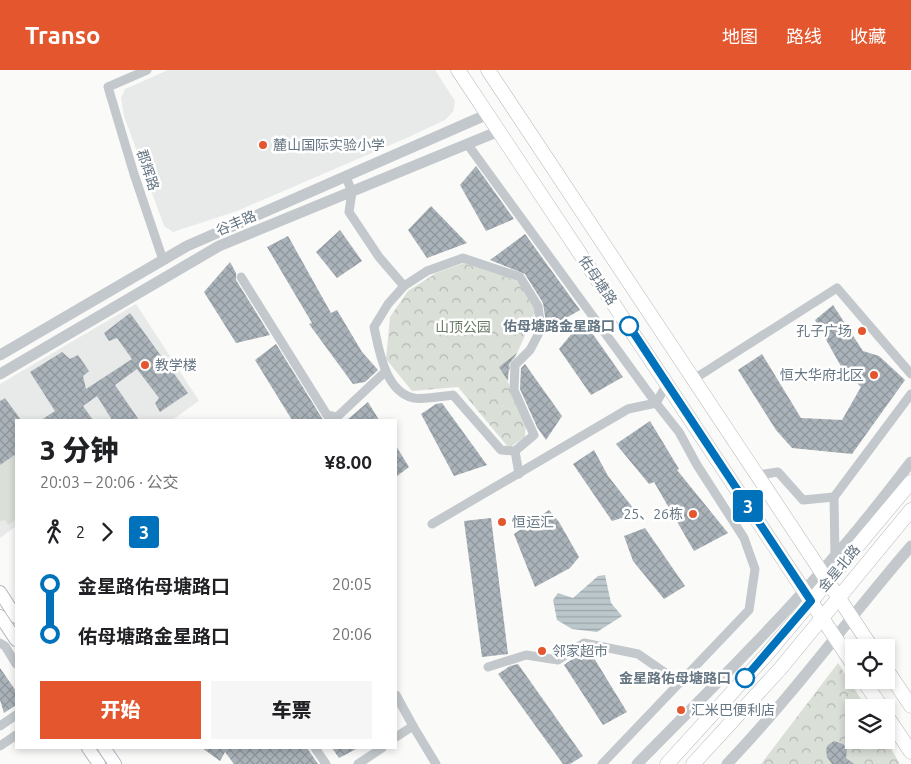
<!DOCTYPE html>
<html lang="zh">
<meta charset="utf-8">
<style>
:root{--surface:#fff;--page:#f6f6f6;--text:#202124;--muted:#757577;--accent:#e4572e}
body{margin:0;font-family:Ubuntu,"Noto Sans SC",sans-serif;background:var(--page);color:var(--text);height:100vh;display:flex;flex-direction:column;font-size:19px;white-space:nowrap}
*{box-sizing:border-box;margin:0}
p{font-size:16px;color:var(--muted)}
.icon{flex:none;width:28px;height:28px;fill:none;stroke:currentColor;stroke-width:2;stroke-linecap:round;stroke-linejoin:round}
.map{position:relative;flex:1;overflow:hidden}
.drawer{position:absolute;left:15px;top:349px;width:382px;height:330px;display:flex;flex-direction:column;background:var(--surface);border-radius:0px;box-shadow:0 2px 8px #0003}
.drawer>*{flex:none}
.badge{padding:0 10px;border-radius:4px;font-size:18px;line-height:32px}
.fabs{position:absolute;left:845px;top:569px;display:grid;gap:10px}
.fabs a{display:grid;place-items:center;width:50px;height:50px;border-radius:0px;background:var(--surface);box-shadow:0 2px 8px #0003;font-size:25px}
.map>.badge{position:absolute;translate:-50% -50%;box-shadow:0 0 0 2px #fff}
.legs{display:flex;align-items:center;gap:8px;height:55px;padding:0 25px;font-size:16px}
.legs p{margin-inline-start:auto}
.head{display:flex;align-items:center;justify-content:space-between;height:85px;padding:0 25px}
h1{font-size:28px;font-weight:800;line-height:38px}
.action{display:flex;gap:10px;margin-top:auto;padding:10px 25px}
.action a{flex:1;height:58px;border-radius:0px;background:var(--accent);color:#fff;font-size:20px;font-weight:800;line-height:58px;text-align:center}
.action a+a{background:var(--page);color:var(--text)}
ul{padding:0 25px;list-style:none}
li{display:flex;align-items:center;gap:18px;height:50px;font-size:19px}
li i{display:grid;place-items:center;width:8px;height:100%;margin:0 6px;background:currentColor}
li i::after{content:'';width:12px;height:12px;margin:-6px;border:4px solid;border-radius:50%;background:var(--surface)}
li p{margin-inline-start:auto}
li:first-child i{background:linear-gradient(#0000 50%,currentColor 0)}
li:last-child i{background:linear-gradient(currentColor 50%,#0000 0)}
header{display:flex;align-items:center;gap:30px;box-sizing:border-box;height:70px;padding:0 25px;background:var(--accent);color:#fff}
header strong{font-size:24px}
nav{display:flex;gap:28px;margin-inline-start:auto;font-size:18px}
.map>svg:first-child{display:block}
.built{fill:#e8e9e9}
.green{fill:#dadfd7}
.park{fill:url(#park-crowns)}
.water{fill:url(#water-rules)}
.building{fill:url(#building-cross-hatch)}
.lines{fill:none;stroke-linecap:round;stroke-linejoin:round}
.secondary-casing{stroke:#b3babf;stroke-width:14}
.primary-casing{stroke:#b5babe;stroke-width:15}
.minor{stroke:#c3c8cc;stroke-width:9}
.tertiary{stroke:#c3c8cc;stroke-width:11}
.secondary{stroke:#fff;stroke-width:12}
.primary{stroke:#fff;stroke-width:14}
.line-1-casing{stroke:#fff;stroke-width:11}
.line-1{stroke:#0072bc;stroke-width:8}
.poi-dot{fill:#e4572e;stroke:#fff;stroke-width:2}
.stop-1-dot{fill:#fff;stroke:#0072bc;stroke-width:2.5}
.labels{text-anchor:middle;stroke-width:5;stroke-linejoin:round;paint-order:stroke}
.poi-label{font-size:14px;fill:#657683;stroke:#fff;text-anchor:start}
.street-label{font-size:14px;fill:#657683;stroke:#fff}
.stop-label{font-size:14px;font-weight:bold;fill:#657683;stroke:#fff;text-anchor:end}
.park-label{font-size:14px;fill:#687a64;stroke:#fff}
</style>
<header>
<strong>Transo</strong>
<nav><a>地图</a><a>路线</a><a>收藏</a></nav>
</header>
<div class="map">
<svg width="911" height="694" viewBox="0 0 911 694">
<defs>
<pattern id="park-crowns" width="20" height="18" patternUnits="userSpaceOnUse" patternTransform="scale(1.25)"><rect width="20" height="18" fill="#dadfd7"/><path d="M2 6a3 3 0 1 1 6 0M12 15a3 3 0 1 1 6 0" fill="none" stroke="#b4b9b4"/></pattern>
<pattern id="water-rules" width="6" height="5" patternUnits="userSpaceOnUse" patternTransform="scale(1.25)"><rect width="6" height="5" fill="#bbc7cb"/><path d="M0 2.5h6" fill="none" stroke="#9ca6aa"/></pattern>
<pattern id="building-cross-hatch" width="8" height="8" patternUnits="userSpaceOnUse" patternTransform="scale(1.25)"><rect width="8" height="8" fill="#aab3b9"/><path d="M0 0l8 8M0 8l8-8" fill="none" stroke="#8e969c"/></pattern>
</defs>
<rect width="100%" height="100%" fill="#fafaf8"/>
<g class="built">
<polygon points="168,0 435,0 455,31 453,42 445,50 411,66 237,141 173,162 164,156 124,46 121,28 125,19"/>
<polygon points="136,234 199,331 172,350 16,350 16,456 0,468 0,314"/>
</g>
<polygon class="green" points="16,384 16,449 8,455 5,450 0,451 0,395"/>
<g class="park">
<polygon points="464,193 517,211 538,236 506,308 526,352 525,367 509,378 458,317 412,321 386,289 390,247 408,221 436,203"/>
<polygon points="838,593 866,637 854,638 854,670 886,670 900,694 761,694"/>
</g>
<polygon class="water" points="605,505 611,533 622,546 597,562 572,559 557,550 553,530 558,523 573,528 598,506"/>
<g class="building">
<polygon points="476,96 514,149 486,161 460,115"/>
<polygon points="431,136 467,173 427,188 408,160"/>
<polygon points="340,160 362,191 337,208 316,182"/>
<polygon points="525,164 580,240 547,259 543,233 525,204 490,190"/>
<polygon points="288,166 331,243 337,240 362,282 378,300 365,312 353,314 309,254 312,253 267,177"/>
<polygon points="230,192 236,203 236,210 270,265 236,273 204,222"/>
<polygon points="833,235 863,281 879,286 905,310 852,384 792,378 776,360 738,300 762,284 801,348 842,350 861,317 843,300 815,250"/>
<polygon points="130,243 188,323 160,342 155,333 159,328 137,299 115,315 139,350 112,350 97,326 83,336 93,350 41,350 55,341 30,302 62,282 70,289 78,285 89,301 83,306 86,319 132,289 117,268 109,271 104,263"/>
<polygon points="583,250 623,307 591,325 559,279"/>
<polygon points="276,274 322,348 323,350 292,350 255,290"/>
<polygon points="517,283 509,294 508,311 499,297"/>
<polygon points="525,294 562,346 546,370 537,357 520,319 521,298"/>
<polygon points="5,328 21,350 16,350 16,384 0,395 0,331"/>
<polygon points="368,332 379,350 347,350"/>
<polygon points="442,333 487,395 454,406 421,344 436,334"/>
<polygon points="650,351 679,399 677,400 728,463 694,481 654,412 649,414 616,374"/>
<polygon points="396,376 409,397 396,407"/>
<polygon points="594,380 608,406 637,443 612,451 573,394"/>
<polygon points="549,440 559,452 579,487 570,498 535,517 514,464"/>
<polygon points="491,448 508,584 482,587 464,451"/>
<polygon points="645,458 685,516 664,529 633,491 624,466"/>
<polygon points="585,580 589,580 627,642 603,655 564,595"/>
<polygon points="518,594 583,686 570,694 563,694 498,604 510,596"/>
<polygon points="0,598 16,621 16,635 4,643 0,630"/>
<polygon points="834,671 843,674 847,679 846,688 854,694 832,694 827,687 826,679 828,675"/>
<polygon points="202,678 307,678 318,694 234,694 225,682 220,691"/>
<polygon points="332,678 358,678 339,688"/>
</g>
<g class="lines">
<defs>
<g id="secondary">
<polyline points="0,522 16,547"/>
<polyline points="0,546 16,570"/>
<polyline points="88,678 99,694"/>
<polyline points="104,678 115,694"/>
</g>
<g id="primary">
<polyline points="458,0 854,596"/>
<polyline points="488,0 872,578"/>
<polyline points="886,599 911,636"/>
<polyline points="863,610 882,638"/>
<polyline points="886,645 911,682"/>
<polyline points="667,694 768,583 911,412"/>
<polyline points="693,694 780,599 911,440"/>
</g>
</defs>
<use href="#secondary" class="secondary-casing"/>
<use href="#primary" class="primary-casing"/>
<g class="minor">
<polyline points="147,0 108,17 134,104 163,190"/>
<polyline points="468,75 656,333 667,314"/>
<path d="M346,107L352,122L349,142L379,187L404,216L427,201L463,188L520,207L538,236L541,259L530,280L515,295L514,320L534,365L515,381L501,380L453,325C444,326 422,330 414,328C385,322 379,280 374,257L388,234L404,216"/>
<polyline points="241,207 327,345 337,347 386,301"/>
<polyline points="694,309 837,218 911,304"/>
<polyline points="515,381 519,404"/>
<polyline points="758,405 778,402 803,430 834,427"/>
<polyline points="432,454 628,339 656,333 679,362 697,395 744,468 755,499 749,540 602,694"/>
<polyline points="835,486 834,427 911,324"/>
<polyline points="0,573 5,576 16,594"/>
<polyline points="488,597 526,585 558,590 584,573 638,584 680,613"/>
<polyline points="396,625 413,656 396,667"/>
<polyline points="0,656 16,645"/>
<polyline points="413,656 436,694"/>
<polyline points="0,676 16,665"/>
<polyline points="315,678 326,694"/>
<polyline points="358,694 382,678"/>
</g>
<g class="tertiary">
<polyline points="0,285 187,176 488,44"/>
<polyline points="0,304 219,176 499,61"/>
<path d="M637,694C704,626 772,559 834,487C861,457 886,424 911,392"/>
<path d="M727,694C793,625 849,548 911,476"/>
</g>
<use href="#secondary" class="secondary"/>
<use href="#primary" class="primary"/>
</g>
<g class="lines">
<defs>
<polyline id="line-1" points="629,256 811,531 745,608"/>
</defs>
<use href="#line-1" class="line-1-casing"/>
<use href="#line-1" class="line-1"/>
</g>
<g class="poi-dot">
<circle cx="263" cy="75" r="5"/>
<circle cx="862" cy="261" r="5"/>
<circle cx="145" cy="295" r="5"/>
<circle cx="874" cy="305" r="5"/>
<circle cx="693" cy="444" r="5"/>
<circle cx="502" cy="452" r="5"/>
<circle cx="542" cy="581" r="5"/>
<circle cx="681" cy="640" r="5"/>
</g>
<g class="stop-1-dot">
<circle cx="629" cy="256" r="9"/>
<circle cx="745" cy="608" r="9"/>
</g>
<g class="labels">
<g class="poi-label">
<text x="273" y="80">麓山国际实验小学</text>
<text x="852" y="266" text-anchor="end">孔子广场</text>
<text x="155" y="300">教学楼</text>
<text x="864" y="310" text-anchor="end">恒大华府北区</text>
<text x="683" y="449" text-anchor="end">25、26栋</text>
<text x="512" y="457">恒运汇</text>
<text x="552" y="586">邻家超市</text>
<text x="691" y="645">汇米巴便利店</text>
</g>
<g class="street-label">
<text transform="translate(148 100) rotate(72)" y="5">郡辉路</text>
<text transform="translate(236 153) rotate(-23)" y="5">谷丰路</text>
<text transform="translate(598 210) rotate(56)" y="5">佑母塘路</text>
<text transform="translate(839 498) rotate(-50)" y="5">金星北路</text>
</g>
<g class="stop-label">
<text x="615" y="261">佑母塘路金星路口</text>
<text x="731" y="613">金星路佑母塘路口</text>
</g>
<g class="park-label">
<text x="463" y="262">山顶公园</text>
</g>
</g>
</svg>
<div class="fabs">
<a><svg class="icon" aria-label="locate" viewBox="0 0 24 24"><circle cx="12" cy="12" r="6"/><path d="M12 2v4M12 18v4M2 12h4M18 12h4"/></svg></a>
<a><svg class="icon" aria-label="layers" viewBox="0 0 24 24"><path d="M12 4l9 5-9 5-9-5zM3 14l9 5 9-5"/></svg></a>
</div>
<b class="badge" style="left:748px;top:436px;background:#0072bc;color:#fff">3</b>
<section class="drawer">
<div class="head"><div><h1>3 分钟</h1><p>20:03 – 20:06 · 公交</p></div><b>¥8.00</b></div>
<div class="legs"><svg class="icon" aria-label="walk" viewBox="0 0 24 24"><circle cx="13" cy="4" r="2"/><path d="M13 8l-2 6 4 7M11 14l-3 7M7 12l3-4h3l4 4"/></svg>2<svg class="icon" aria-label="forward" viewBox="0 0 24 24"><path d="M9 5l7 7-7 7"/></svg><b class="badge" style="background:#0072bc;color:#fff">3</b></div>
<ul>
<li><i style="color:#0072bc"></i><b>金星路佑母塘路口</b><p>20:05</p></li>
<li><i style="color:#0072bc"></i><b>佑母塘路金星路口</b><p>20:06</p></li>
</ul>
<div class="action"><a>开始</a><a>车票</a></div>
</section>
</div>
